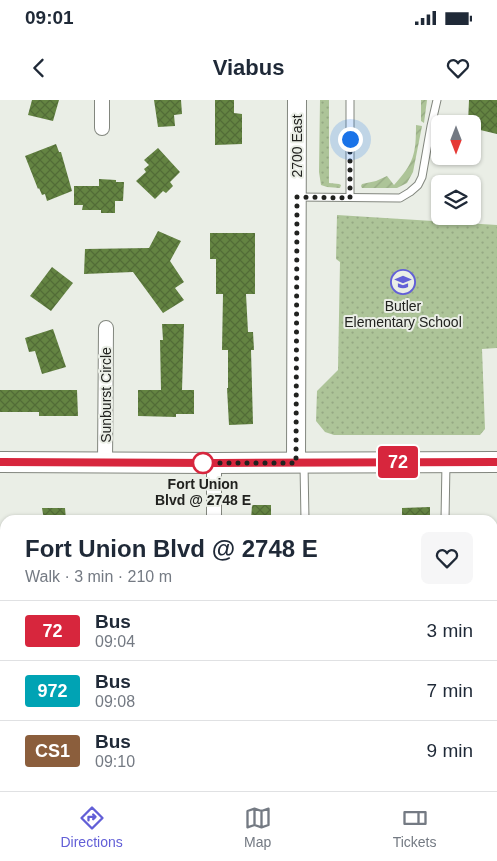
<!DOCTYPE html>
<meta charset="utf-8">
<style>
:root{--surface:#fff;--page:#f6f6f7;--text:#1f2937;--muted:#747a83;--line:#e0e1e3;--accent:#625fd7}
body{margin:0;font-family:Arial,sans-serif;background:var(--page);color:var(--text);height:100vh;display:flex;flex-direction:column;font-size:19px;white-space:nowrap}
*{box-sizing:border-box;margin:0}
p{font-size:16px;color:var(--muted)}
.icon{flex:none;width:28px;height:28px;fill:none;stroke:currentColor;stroke-width:2;stroke-linecap:round;stroke-linejoin:round}
.map{position:relative;flex:1;overflow:hidden}
.side{position:absolute;left:0px;top:415px;width:498px;height:276px;display:flex;flex-direction:column;background:var(--surface);border-radius:15px 15px 0 0;box-shadow:0 1px 4px #0004}
.side>*{flex:none}
.badge{padding:0 10px;border-radius:4px;font-size:18px;line-height:32px}
.needle{width:32px;rotate:180deg}
.buttons{position:absolute;left:431px;top:15px;display:grid;gap:10px}
.buttons a{display:grid;place-items:center;width:50px;height:50px;border-radius:8px;background:var(--surface);box-shadow:0 1px 4px #0004;font-size:25px}
.you{position:absolute;width:25px;height:25px;margin:-12px;border:4px solid #fff;border-radius:50%;background:#1a73e8;box-shadow:0 0 0 8px #1a73e833}
.map>.badge{position:absolute;translate:-50% -50%;box-shadow:0 0 0 2px #fff}
.round{display:grid;place-items:center;flex:none;width:52px;height:52px;border-radius:8px;background:var(--page)}
.headline{display:flex;align-items:center;justify-content:space-between;height:85px;padding:0 25px}
h1{font-size:24px;font-weight:800;line-height:38px}
ul{padding:0;list-style:none}
li{display:flex;align-items:center;gap:15px;height:60px;padding:0 25px;border-top:1px solid var(--line)}
li div{flex:1}
li b{display:block;font-size:19px}
li em{font-style:normal}
li .badge{min-width:55px;font-weight:700;text-align:center}
.status{display:flex;justify-content:space-between;align-items:center;height:35px;padding:0 25px;background:var(--surface);direction:ltr}
.status svg{height:14px;fill:currentColor}
header{display:flex;justify-content:space-between;align-items:center;height:65px;padding:0 25px;background:var(--surface);font-size:22px;font-weight:800}
.dock{display:flex;justify-content:space-around;align-items:center;height:70px;border-top:1px solid var(--line);background:var(--surface);font-size:14px;color:var(--muted)}
.dock a{display:grid;justify-items:center;gap:2px}
.dock .active{color:var(--accent)}
.map>svg:first-child{display:block}
.grass{fill:url(#grass-dots)}
.garden{fill:url(#garden-furrows)}
.building{fill:url(#building-cross-hatch)}
.lines{fill:none;stroke-linecap:round;stroke-linejoin:round}
.service-casing{stroke:#82867e;stroke-width:9}
.minor-casing{stroke:#82867e;stroke-width:16}
.tertiary-casing{stroke:#82867e;stroke-width:20}
.secondary-casing{stroke:#82867e;stroke-width:22}
.service{stroke:#fff;stroke-width:7}
.minor{stroke:#fff;stroke-width:14}
.tertiary{stroke:#fff;stroke-width:18}
.secondary{stroke:#fff;stroke-width:20}
.line-casing{stroke:#fff;stroke-width:11}
.line{stroke:#d7263d;stroke-width:8}
.walk{stroke:#21221f;stroke-width:5;stroke-dasharray:0 9}
.stop-dot{fill:#fff;stroke:#d7263d;stroke-width:2.5}
.labels{text-anchor:middle;stroke-width:4;stroke-linejoin:round;paint-order:stroke}
.street-label{font-size:14px;fill:#21221f;stroke:#eaeee6}
.poi-label{font-size:14px;fill:#21221f;stroke:#eaeee6}
.stop-label{font-size:14px;font-weight:bold;fill:#21221f;stroke:#eaeee6}
</style>
<div class="status"><b>09:01</b><svg viewBox="0 0 49 12"><path d="M0 12V9h3v3zM5 12V6h3v6zM10 12V3h3v9zM15 12V0h3v12zM26 1h20v11H26zM47 4h2v5h-2z"/></svg></div>
<header><svg class="icon" aria-label="back" viewBox="0 0 24 24"><path d="M15 5l-7 7 7 7"/></svg>Viabus<svg class="icon" aria-label="heart" viewBox="0 0 24 24"><path d="M12 20l-8-8c-3-5 5-10 8-4 3-6 11-1 8 4z"/></svg></header>
<div class="map">
<svg width="497" height="691" viewBox="0 0 497 691">
<defs>
<pattern id="grass-dots" width="8" height="8" patternUnits="userSpaceOnUse" patternTransform="scale(1.25)"><rect width="8" height="8" fill="#adc498"/><path d="M2 2h.1M6 6h.1" fill="none" stroke="#95a883" stroke-width="1.8" stroke-linecap="round"/></pattern>
<pattern id="garden-furrows" width="10" height="10" patternUnits="userSpaceOnUse" patternTransform="scale(1.25)"><rect width="10" height="10" fill="#adc498"/><path d="M-1 1l2-2M0 10L10 0M9 11l2-2" fill="none" stroke="#95a883"/></pattern>
<pattern id="building-cross-hatch" width="8" height="8" patternUnits="userSpaceOnUse" patternTransform="scale(1.25)"><rect width="8" height="8" fill="#648442"/><path d="M0 0l8 8M0 8l8-8" fill="none" stroke="#526c37"/></pattern>
</defs>
<rect width="100%" height="100%" fill="#eaeee6"/>
<g class="grass">
<polygon points="320,0 329,0 329,83 339,84 341,85 340,88 327,87 321,85 319,72"/>
<polygon points="337,115 497,125 497,248 482,249 485,329 480,335 334,335 325,332 316,321 317,291 338,270 340,162 336,159"/>
<polygon points="493,595 497,595 497,691 290,691 290,686 492,686"/>
</g>
<g class="garden">
<polygon points="421,0 427,0 424,23 421,21"/>
<path d="M416,25L422,26L413,72L407,83L397,88H362L361,86L362,84L376,81L387,76L394,85C414,63 416,54 416,25Z"/>
</g>
<g class="building">
<polygon points="32,0 59,0 53,21 28,15"/>
<polygon points="154,0 181,0 182,14 174,15 175,26 158,27"/>
<polygon points="215,0 234,0 234,13 242,14 242,44 215,45"/>
<polygon points="469,0 497,0 497,34 472,28 472,24 468,24"/>
<polygon points="56,44 59,52 61,52 72,91 47,101 45,94 42,95 39,88 38,89 25,56"/>
<polygon points="158,48 180,72 170,82 173,86 166,93 163,91 155,99 136,81 146,72 144,69 149,65 144,60"/>
<polygon points="99,79 116,80 116,82 124,82 123,101 115,101 115,113 101,113 101,110 82,110 83,105 74,105 74,86 99,86"/>
<polygon points="158,131 181,141 170,161 184,182 175,188 184,200 163,213 133,172 84,174 85,149 149,148"/>
<polygon points="210,133 255,133 255,194 246,194 248,232 253,232 254,250 251,250 253,324 229,325 227,288 228,288 228,250 222,250 223,194 216,194 216,159 210,159"/>
<polygon points="52,167 73,183 51,211 30,196"/>
<polygon points="162,224 184,224 182,290 194,290 194,314 176,314 176,317 138,316 138,290 161,290 160,240 163,240"/>
<polygon points="53,229 66,267 42,274 35,251 29,252 25,238"/>
<polygon points="0,290 77,290 78,316 39,316 39,312 0,312"/>
<polygon points="252,405 271,405 271,420 251,420"/>
<polygon points="430,407 430,420 402,420 402,408"/>
<polygon points="42,408 65,408 66,420 44,420"/>
</g>
<g class="lines">
<defs>
<g id="service">
<polyline points="350,0 350,97"/>
<polyline points="297,97 400,98 410,92 418,85 422,77 431,26 437,0"/>
<polyline points="304,365 305,420"/>
<polyline points="445,420 446,363"/>
</g>
<g id="minor">
<polyline points="102,28 102,0"/>
<polyline points="105,363 106,228"/>
<polyline points="214,363 214,420"/>
<polyline points="164,691 164,686"/>
</g>
<polyline id="tertiary" points="296,363 297,0"/>
<polyline id="secondary" points="0,362 214,363 497,362"/>
</defs>
<use href="#service" class="service-casing"/>
<use href="#minor" class="minor-casing"/>
<use href="#tertiary" class="tertiary-casing"/>
<use href="#secondary" class="secondary-casing"/>
<use href="#service" class="service"/>
<use href="#minor" class="minor"/>
<use href="#tertiary" class="tertiary"/>
<use href="#secondary" class="secondary"/>
</g>
<g class="lines">
<defs>
<polyline id="line" points="0,362 214,363 497,362"/>
</defs>
<use href="#line" class="line-casing"/>
<use href="#line" class="line"/>
<polyline class="walk" points="203,363 198,363 296,363 297,97 350,98 350,39"/>
</g>
<defs>
<symbol id="school-ring" viewBox="-11 -11 22 22"><circle r="9.5" fill="#eaeee6" stroke="#625fd7" stroke-width="1.5"/><path d="M0-5L7-2L0 1L-7-2ZM-4 1L0 2.5L4 1V4Q0 6-4 4Z" fill="#625fd7"/></symbol>
</defs>
<g fill-rule="evenodd">
<use href="#school-ring" x="389" y="168" width="28" height="28"/>
</g>
<circle class="stop-dot" cx="203" cy="363" r="10"/>
<g class="labels">
<g class="street-label">
<text transform="translate(297 46) rotate(-90)" y="5">2700 East</text>
<text transform="translate(106 295) rotate(-90)" y="5">Sunburst Circle</text>
</g>
<g class="poi-label">
<text x="403" y="211">Butler<tspan x="403" dy="16">Elementary School</tspan></text>
</g>
<g class="stop-label">
<text x="203" y="389">Fort Union<tspan x="203" dy="16">Blvd @ 2748 E</tspan></text>
</g>
</g>
</svg>
<div class="buttons">
<a><svg class="needle" viewBox="-14 -14 28 28"><path d="M0-13l5 13h-10z" fill="#e53935"/><path d="M0 13l5-13h-10z" fill="#747a83"/></svg></a>
<a><svg class="icon" aria-label="layers" viewBox="0 0 24 24"><path d="M12 4l9 5-9 5-9-5zM3 14l9 5 9-5"/></svg></a>
</div>
<div class="you" style="left:350px;top:39px"></div>
<b class="badge" style="left:398px;top:362px;background:#d7263d;color:#fff">72</b>
<section class="side">
<div class="headline"><div><h1>Fort Union Blvd @ 2748 E</h1><p>Walk · 3 min · 210 m</p></div><a class="round"><svg class="icon" aria-label="heart" viewBox="0 0 24 24"><path d="M12 20l-8-8c-3-5 5-10 8-4 3-6 11-1 8 4z"/></svg></a></div>
<ul>
<li><span class="badge" style="background:#d7263d;color:#fff">72</span><div><b>Bus</b><p>09:04</p></div><em>3 min</em></li>
<li><span class="badge" style="background:#00a3b4;color:#fff">972</span><div><b>Bus</b><p>09:08</p></div><em>7 min</em></li>
<li><span class="badge" style="background:#8b5e3c;color:#fff">CS1</span><div><b>Bus</b><p>09:10</p></div><em>9 min</em></li>
</ul>
</section>
</div>
<nav class="dock">
<a class="active"><svg class="icon" aria-label="directions" viewBox="0 0 24 24"><path d="M12 3l9 9-9 9-9-9zM9 14v-3h6M13 9l2 2-2 2"/></svg>Directions</a>
<a><svg class="icon" aria-label="map" viewBox="0 0 24 24"><path d="M3 6l6-2 6 2 6-2v14l-6 2-6-2-6 2zM9 4v14M15 6v14"/></svg>Map</a>
<a><svg class="icon" aria-label="tickets" viewBox="0 0 24 24"><path d="M3 7h18v10H3zM15 7v10"/></svg>Tickets</a>
</nav>
